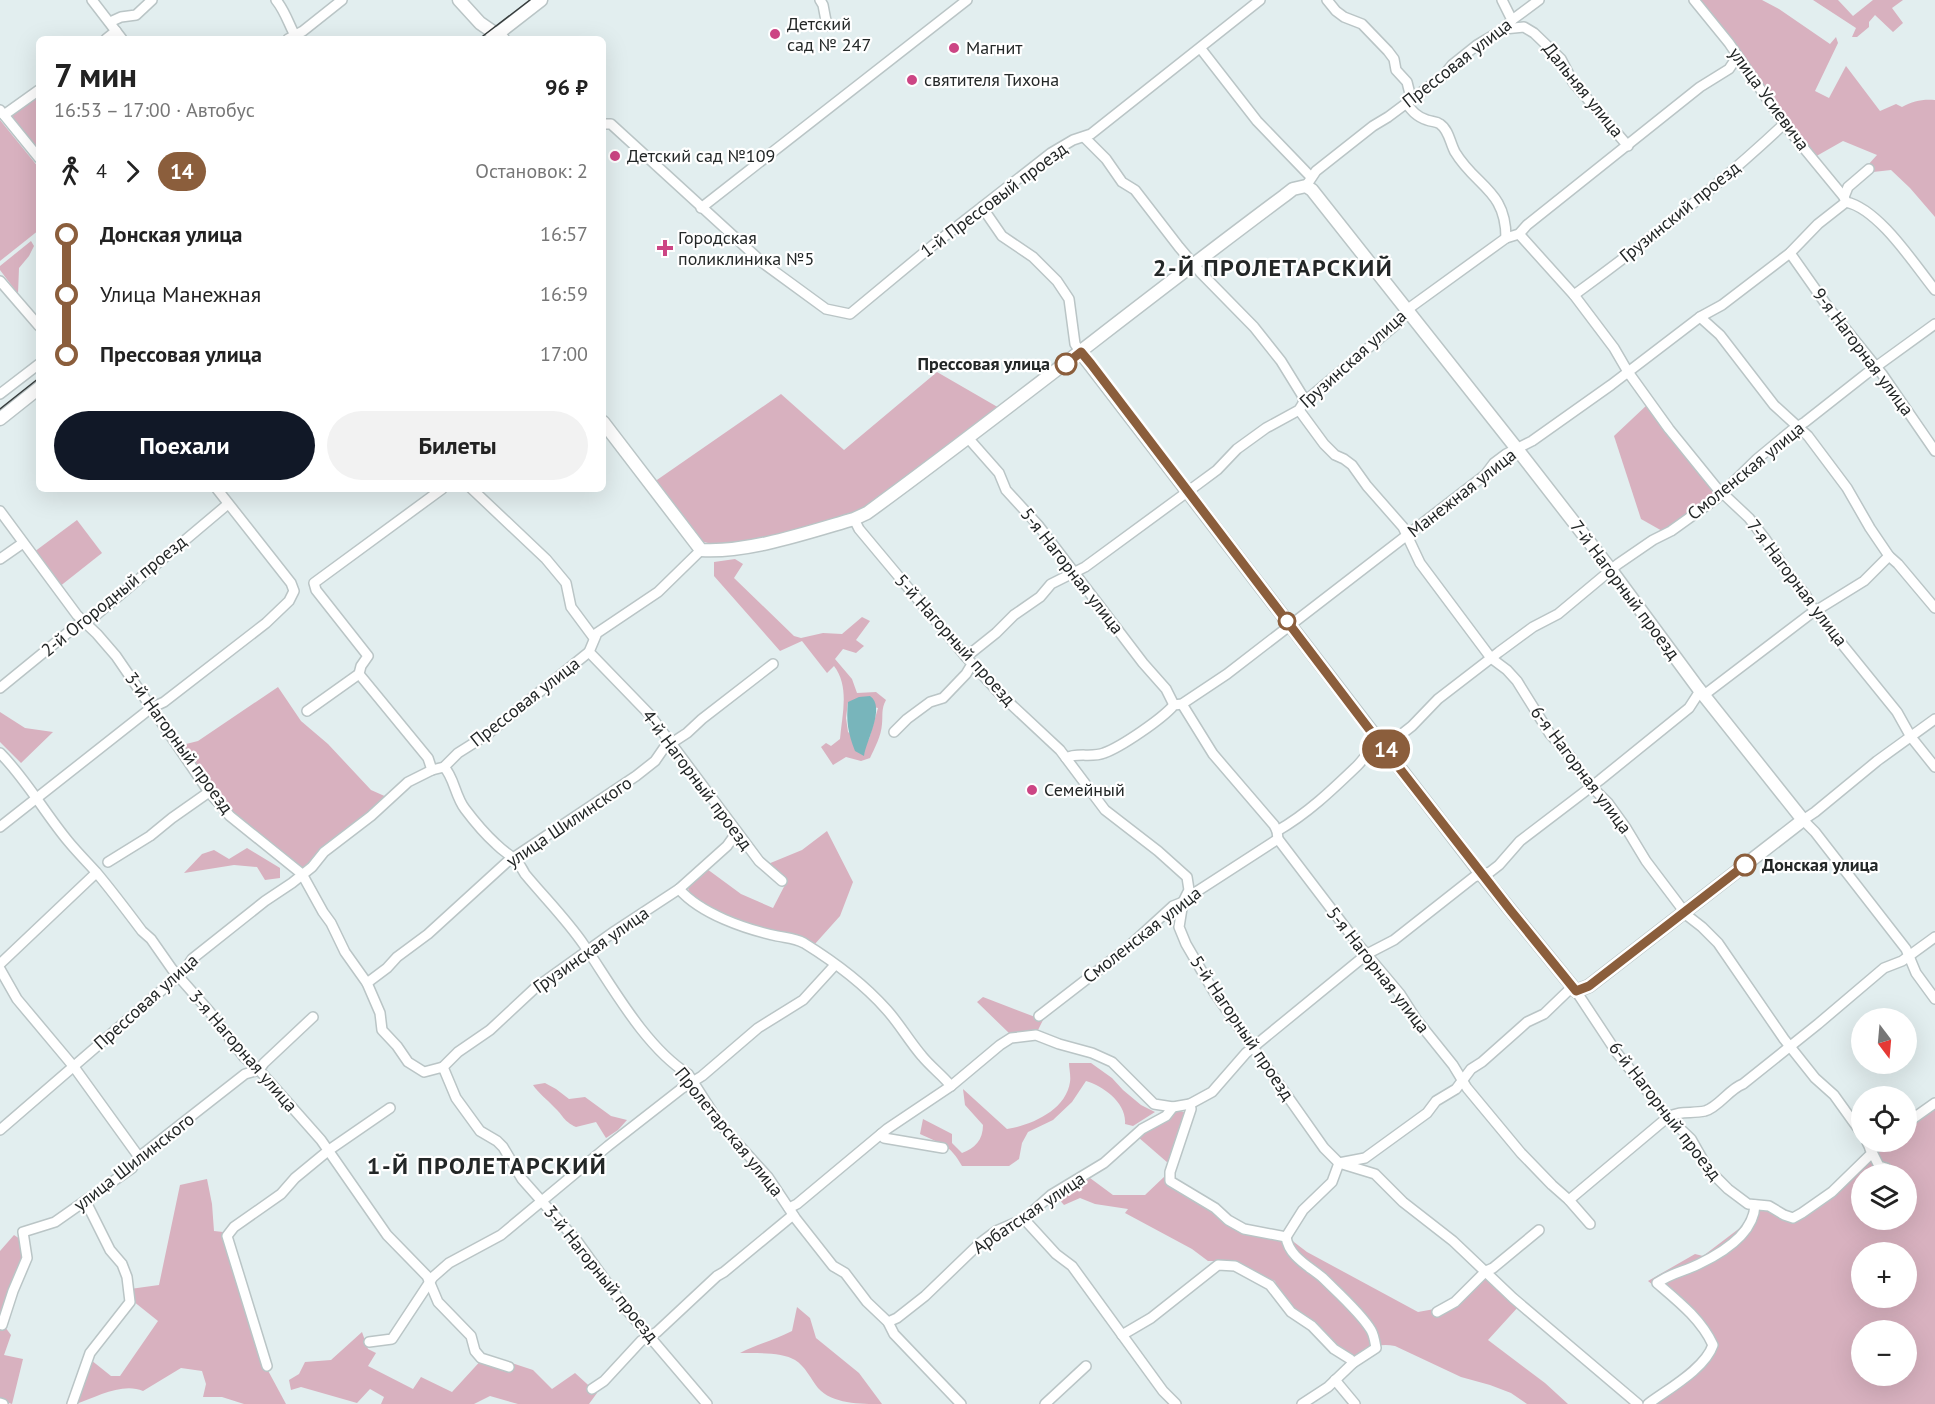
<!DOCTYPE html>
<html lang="ru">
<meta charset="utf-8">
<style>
:root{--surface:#fff;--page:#f2f2f2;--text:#222;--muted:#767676;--accent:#111827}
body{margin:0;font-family:"PT Sans",sans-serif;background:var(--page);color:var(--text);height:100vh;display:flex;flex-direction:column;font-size:22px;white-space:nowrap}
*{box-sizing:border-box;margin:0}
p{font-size:20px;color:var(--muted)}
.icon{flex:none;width:33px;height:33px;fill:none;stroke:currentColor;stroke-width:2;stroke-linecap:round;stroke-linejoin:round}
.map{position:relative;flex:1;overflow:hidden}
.drawer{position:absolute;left:36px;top:36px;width:570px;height:456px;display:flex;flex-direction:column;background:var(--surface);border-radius:9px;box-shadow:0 6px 24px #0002}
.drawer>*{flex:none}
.badge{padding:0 12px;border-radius:20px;font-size:21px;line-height:39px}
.needle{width:39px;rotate:164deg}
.tools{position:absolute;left:1851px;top:1008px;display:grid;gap:12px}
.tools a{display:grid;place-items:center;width:66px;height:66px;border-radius:50%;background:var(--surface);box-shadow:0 6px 24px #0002;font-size:30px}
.map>.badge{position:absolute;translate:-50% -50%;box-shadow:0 0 0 3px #fff}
.legs{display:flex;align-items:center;gap:9px;height:66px;padding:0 18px;font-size:20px}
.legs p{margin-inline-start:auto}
.headline{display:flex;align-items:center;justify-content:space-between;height:102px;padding:0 18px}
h1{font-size:33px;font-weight:600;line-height:45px}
.action{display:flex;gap:12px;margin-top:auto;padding:12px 18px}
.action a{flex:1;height:69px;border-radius:36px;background:var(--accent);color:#fff;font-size:24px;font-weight:600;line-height:69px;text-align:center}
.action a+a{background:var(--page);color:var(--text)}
ul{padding:0 18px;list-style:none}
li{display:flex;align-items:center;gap:21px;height:60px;font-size:22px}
li i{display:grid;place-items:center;width:9px;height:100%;margin:0 8px;background:currentColor}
li i::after{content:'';width:15px;height:15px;margin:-8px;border:4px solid;border-radius:50%;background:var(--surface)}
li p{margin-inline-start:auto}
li:first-child i{background:linear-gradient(#0000 50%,currentColor 0)}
li:last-child i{background:linear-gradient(currentColor 50%,#0000 0)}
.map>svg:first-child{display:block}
.green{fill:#d8b1bf;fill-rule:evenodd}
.water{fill:#78b5bb}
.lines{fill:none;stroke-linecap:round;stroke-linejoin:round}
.minor-casing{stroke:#bac5c6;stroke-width:12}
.tertiary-casing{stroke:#bac5c6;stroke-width:15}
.minor{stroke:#fff;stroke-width:9}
.tertiary{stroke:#fff;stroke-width:12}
.tram{stroke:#383d3d;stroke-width:1.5}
.line-1-casing{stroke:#fff;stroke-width:14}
.line-1{stroke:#8b5e3c;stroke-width:9}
.poi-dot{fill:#cc4584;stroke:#fff;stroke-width:2}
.stop-1-dot{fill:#fff;stroke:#8b5e3c;stroke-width:3}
.labels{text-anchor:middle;stroke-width:4.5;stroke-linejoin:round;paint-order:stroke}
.poi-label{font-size:18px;fill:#232727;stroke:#fff;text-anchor:start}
.street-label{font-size:18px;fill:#232727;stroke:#fff}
.stop-label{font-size:18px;font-weight:bold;fill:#232727;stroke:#fff;text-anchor:end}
.district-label{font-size:24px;font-weight:bold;letter-spacing:1.5px;fill:#232727;stroke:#fff}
</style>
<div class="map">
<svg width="1935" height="1404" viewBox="0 0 1935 1404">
<rect width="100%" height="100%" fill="#e2eeef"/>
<g class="green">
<path d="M1699,0H1762L1779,9L1830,44L1836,37L1838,43L1815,91L1829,98L1846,66L1880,111L1896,104L1902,107C1913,101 1922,99 1935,100V217L1910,188L1891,170L1873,172L1867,166L1877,155L1843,141L1813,158L1777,108L1741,55Z"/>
<polygon points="1813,0 1838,0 1853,16 1873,0 1903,0 1892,8 1903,23 1893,32 1875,15 1869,22 1869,27 1857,37 1852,37 1856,28"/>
<polygon points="39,95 39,152 13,119 13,115"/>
<polygon points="0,120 39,168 39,230 0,261"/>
<polygon points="31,241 34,246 29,256 19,268 18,294 0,270 0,266"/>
<polygon points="937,372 1001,409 867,508 849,515 755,542 716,545 704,542 695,537 654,482 781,394 844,450"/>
<polygon points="1648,404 1717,493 1664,532 1641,519 1614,436"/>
<polygon points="77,520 102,553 59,587 34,552"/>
<path d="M735,559L743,564L734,578L794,636L801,638L823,633L842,634L862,617L870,621L856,640L864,646L856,653L843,649L835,659L852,679L857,693L876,692L886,700C881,709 883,715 882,724C881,737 875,747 870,758L861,761L846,757L833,765L821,747L826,743L831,746L840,739C842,715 850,687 834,666L827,673L802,641L780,651L714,576V562ZM848,702L878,708L869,739L865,745L848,732L846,718Z"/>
<polygon points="278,687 301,721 328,744 371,790 389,798 305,868 298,868 232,814 212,789 182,745 198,741"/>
<polygon points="0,712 25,728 53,732 21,763 0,742"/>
<path d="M827,831L853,882L840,916L814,945C791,937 688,912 688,887L707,869L741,894L773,908L787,881L768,864L802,850Z"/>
<polygon points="247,848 280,868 280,878 265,880 257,867 234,865 184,873 202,854 214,850 229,859"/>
<polygon points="983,997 1043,1020 1037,1032 1020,1032 1011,1035 977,1002"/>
<path d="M1069,1063H1091L1112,1078L1123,1090L1141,1105L1155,1112L1133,1126L1125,1124C1127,1103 1103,1086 1086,1081L1072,1102L1053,1120L1028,1132L1022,1143L1019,1159L1009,1166H962C950,1144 941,1144 920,1134L923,1119L952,1134V1143L962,1153C975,1148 983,1140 983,1125L965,1105L963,1089L1007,1129C1032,1125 1066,1110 1070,1082C1071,1076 1069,1068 1069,1063Z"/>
<path d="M545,1083L556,1089L569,1099L585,1097L611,1116L627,1120L618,1130L606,1138L596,1122L576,1127C563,1121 564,1116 554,1107C547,1099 539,1094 533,1085Z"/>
<path d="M1935,1105V1404H1649L1651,1400L1707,1351L1709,1345L1692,1317L1648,1281L1695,1254L1703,1256L1749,1221L1760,1208H1769L1793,1219L1875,1150L1896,1142H1906C1907,1120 1919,1117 1935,1105ZM1862,1174H1906V1220H1862ZM1862,1252H1906V1298H1862ZM1862,1330H1906V1376H1862Z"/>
<polygon points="1181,1111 1186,1113 1178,1142 1168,1163 1138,1137 1173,1113"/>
<path d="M1165,1176L1168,1184L1213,1210L1227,1222L1290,1239L1307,1252L1418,1312L1440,1308L1479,1277L1480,1272L1519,1306L1488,1340L1545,1383L1568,1404H1527L1511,1393L1490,1385L1461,1377L1395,1346C1384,1344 1377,1345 1368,1350C1364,1352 1359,1355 1355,1356C1344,1357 1285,1306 1279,1295C1277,1291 1276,1285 1275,1281L1227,1261H1208L1192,1249L1125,1213L1128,1209L1095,1204L1080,1198L1064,1205L1057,1197L1090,1178L1113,1195H1145Z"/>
<path d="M207,1179L212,1204L214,1231L223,1232L258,1352L286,1404H244L222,1397H203L206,1384L202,1371L181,1368L143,1391C123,1382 96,1397 76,1404L91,1360L111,1376H120L158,1321L133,1301L130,1289L159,1285L180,1185Z"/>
<polygon points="14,1235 20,1239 27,1238 5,1327 11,1335 4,1355 23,1359 12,1404 0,1400 0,1251"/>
<path d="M797,1307L810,1318L816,1338L859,1373L882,1404C860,1404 832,1404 818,1388C811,1379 805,1366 795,1360C783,1352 754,1353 740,1353C757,1344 775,1340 792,1331Z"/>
<polygon points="362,1332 368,1349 376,1353 368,1366 413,1389 421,1377 452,1392 485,1356 506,1361 533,1370 552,1389 575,1373 597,1393 589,1404 518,1404 490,1396 474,1404 381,1404 384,1397 370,1389 357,1403 301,1387 291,1390 289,1380 299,1374 305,1362 331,1360"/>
</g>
<path class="water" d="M870,696C886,707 866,741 864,756L855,751C848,733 846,721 848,702L859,697Z"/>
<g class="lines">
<defs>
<g id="minor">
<polyline points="92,0 122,39"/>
<path d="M276,0C286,12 289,26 297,39"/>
<polyline points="820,0 823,5 827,26"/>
<polyline points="1327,0 1336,11 1344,17 1362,24 1388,51 1394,59 1396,70 1407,82 1411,98"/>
<polyline points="1502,0 1512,20"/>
<path d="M1694,0L1729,43L1784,124L1844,197L1846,202C1879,209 1914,264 1935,290"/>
<polyline points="110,22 121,17 136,15 152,0"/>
<polyline points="1504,29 1524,27 1534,33 1561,59 1573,82 1628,146"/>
<polyline points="106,39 116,31"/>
<polyline points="288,39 303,31 342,0"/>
<polyline points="1201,49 1257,121 1311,177"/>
<path d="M1406,103C1412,111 1417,117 1427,120C1432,122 1436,121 1440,124C1449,130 1450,143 1455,152C1476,187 1506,190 1506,238"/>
<polyline points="0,110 39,158"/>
<polyline points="4,115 39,90"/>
<polyline points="603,124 611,124 763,263 826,309 850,314 932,246 1051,153 1073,140 1091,134 1260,0"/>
<polyline points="1084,137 1106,159 1122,182 1135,190 1179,247 1201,273 1254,327 1281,361 1302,395 1304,402"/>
<polyline points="1306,186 1316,171 1373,126 1388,117 1443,76 1452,65 1477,45 1504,29 1512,20 1539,0"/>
<polyline points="1844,197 1848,187 1869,169"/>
<polyline points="982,207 1002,236 1033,257 1057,281 1069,299 1075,344 1081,353"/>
<polyline points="701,208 967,0"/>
<polyline points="1519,234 1574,295 1614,348 1628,372 1669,429 1716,487 1749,518 1766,540 1791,578 1805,594 1812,607 1897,712 1911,737 1935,767"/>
<polyline points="1790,253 1828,307 1882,374 1935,451"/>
<polyline points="0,281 39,326"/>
<path d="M1574,295C1647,242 1718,186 1784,124"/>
<polyline points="1700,317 1720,335 1774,405 1808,436 1847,488 1870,528 1889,556 1898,564 1935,608"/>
<polyline points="0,394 39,364"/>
<polyline points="1299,410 1324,444 1335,455 1344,459 1352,465 1367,486 1403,527 1420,563 1491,658 1507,670 1517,681 1550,734 1569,755 1591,788 1597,792 1608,803 1626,828 1646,861 1680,906 1684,913 1702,927 1718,943 1784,1039 1815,1078 1834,1095 1862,1134"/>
<polyline points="969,439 999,473 1006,490 1038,525 1143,663 1166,689 1174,705"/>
<polyline points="472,489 546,559 566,583 571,607 594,638"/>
<polyline points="0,511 77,615 97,634 116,656 209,792 230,816 302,874 323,912 331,923 345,952 367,983 380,1013 382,1030 397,1046 408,1062 424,1072 443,1067 456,1098 480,1131 497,1141 503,1147 522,1179 577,1241 626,1309 707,1404"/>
<polyline points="854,519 859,529 966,657 1000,694 1060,750 1105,810 1158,851 1187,877 1189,890 1183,902 1179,927 1186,944 1214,992 1324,1148 1339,1163 1375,1174 1403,1202 1453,1241 1513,1298 1638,1404"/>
<polyline points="0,559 23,543"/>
<polyline points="589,652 650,715 759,861 782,881"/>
<polyline points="966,657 996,633 1014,615 1040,597 1051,584 1085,567 1194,487 1217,470 1237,449 1266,428 1299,410 1304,402 1398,323 1408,309 1506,238 1519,234 1527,225 1700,87 1729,69 1737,57"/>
<polyline points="0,688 76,626 95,616 228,504"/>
<polyline points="1704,695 1809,615 1864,581 1889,556"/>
<polyline points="1182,704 1213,754 1274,825 1277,831 1278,839 1358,944 1400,994 1416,1019 1453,1065 1467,1088 1521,1153 1552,1185 1569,1200 1590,1224"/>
<polyline points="307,711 359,674"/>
<polyline points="1935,719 1877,761 1815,812 1803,820 1815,832 1906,949 1916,973 1935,999"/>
<polyline points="894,732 907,719 930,702 943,698 966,674 972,664"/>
<polyline points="1384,748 1412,726 1438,699 1499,652 1533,627 1558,614 1618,564 1653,540 1671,531 1717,498 1757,459 1792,430 1805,422 1866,374 1935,324"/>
<path d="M0,753C26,779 44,812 68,841C77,852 87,862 96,872C112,891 127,911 142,931L151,939L172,969L209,1011L244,1057L259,1070L321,1140L387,1235L427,1276L438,1302L471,1336L475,1351L481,1358L509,1367"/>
<path d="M1066,758C1077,752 1092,758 1104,753C1121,747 1162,719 1174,705L1182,704L1227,674L1485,475L1494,463L1506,454L1532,441L1611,385L1700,317L1722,305L1790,253L1818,224L1846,202"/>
<path d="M444,767C454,777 455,796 465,809C474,821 485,834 496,844C509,857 515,855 525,874C544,897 567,920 584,945C612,986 645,1047 688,1074L720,1124L768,1177L796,1219L833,1266L845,1273L867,1302L888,1322L894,1334L961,1404"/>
<polyline points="432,770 428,758 359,674 361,666 368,656 316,590 314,583 442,489"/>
<polyline points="0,827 151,708 164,702 266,623 289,601 294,591 291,583 217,489"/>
<path d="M1277,831C1307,814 1332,790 1357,766C1365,758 1370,748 1379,742"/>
<polyline points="108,862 150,836 172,818 209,792"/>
<path d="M679,889C701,914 745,929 777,936C787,938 795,938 804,943C833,961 862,982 886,1009C899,1023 909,1041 922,1056C931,1067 942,1075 951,1086"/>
<polyline points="0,964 96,873"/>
<polyline points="0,969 17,999 74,1067 139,1157"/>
<polyline points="367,983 387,968 397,957 428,934 507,862 636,776 655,761 664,748 687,733 702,719 773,664"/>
<polyline points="1576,991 1617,1053 1668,1117 1691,1139 1708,1169 1728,1189 1748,1204 1769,1206 1784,1215 1793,1218 1802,1213 1832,1192 1871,1154"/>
<polyline points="1039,1016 1127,948 1173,906 1183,902 1193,894 1278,839"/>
<polyline points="443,1067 458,1052 490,1030 534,989 615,931 679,889 727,846 737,832"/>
<polyline points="1190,1104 1191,1109 1170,1172 1170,1181 1215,1208 1228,1220 1244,1229 1286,1237"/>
<polyline points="1906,1126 1911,1120 1935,1103"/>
<polyline points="0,1130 184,971 192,959 265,901 292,883 312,867 324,852 371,816 408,782 432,770 444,767 458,753 485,736 589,652 597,633 658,592 701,550"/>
<polyline points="881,1134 884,1138 943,1148"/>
<polyline points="1867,1142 1879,1166 1886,1168"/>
<polyline points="1870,1149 1891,1142"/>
<path d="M1569,1200L1668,1117C1681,1110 1691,1114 1705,1111C1719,1107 1729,1089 1743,1084L1818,1024L1884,968L1902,961L1935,937"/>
<polyline points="789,1208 797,1204 887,1129 951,1086 1000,1045 1011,1038 1036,1035 1059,1044 1092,1053 1112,1062 1154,1104 1173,1107 1190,1104 1212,1092 1246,1053 1367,954 1394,940 1474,877 1490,872 1499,865 1520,841 1600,780 1689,708 1700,691"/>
<polyline points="1024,1219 1056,1254 1072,1266 1163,1391 1176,1404"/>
<polyline points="1286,1237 1303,1210 1332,1182 1339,1163 1365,1158 1427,1113 1436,1101 1456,1089 1471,1069 1482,1062 1527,1022 1544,1014 1572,987"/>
<path d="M1286,1237C1289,1257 1309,1266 1323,1278C1337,1292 1361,1313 1371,1330C1374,1335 1375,1342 1376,1348L1353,1363L1328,1387L1302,1404"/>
<polyline points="1437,1312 1455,1302 1486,1271 1493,1268 1539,1230"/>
<polyline points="888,1322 897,1318 925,1296 980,1243 996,1231 1024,1219 1051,1195 1104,1163 1142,1129 1166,1116 1173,1107"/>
<polyline points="0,1324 2,1325 13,1291 27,1258 23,1232 55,1222 132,1168 139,1157 245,1074 259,1070 264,1063 313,1017"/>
<polyline points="1122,1335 1151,1318 1218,1265 1235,1266 1270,1285 1291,1312 1312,1326 1334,1349 1350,1359 1353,1363"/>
<polyline points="369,1342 392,1339 433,1277 449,1263 501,1235 608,1146 681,1089 702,1076 758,1028 803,1000 835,965"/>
<polyline points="267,1366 227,1236 234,1227 281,1194 295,1178 329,1150 390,1108"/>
<polyline points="1335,1380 1355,1404"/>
<polyline points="592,1389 604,1381 641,1341 657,1332 717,1276 724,1272 793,1215"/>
<polyline points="0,1403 3,1404"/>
<polyline points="72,1404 90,1353 130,1302 127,1277 122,1264 110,1250 86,1202"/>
<polyline points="1045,1404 1086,1366"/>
<path d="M1648,1404C1668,1389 1705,1369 1713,1345C1701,1319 1678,1301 1657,1283C1673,1272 1683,1272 1699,1264C1722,1253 1754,1233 1755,1205"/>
</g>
<g id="tertiary">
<polyline points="459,0 480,23 503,39"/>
<polyline points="491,39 541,0"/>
<polyline points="0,419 39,388"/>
<path d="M603,422L701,550C748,553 809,532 854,519L867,513C1008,410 1144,300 1284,196L1293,189L1306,186L1312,190L1517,449L1611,570L1698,688L1803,820L1589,986L1576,991L1482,875L1081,353"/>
</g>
</defs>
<use href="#minor" class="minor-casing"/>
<use href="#tertiary" class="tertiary-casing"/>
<use href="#minor" class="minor"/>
<use href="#tertiary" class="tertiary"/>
<g class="tram">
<polyline points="479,39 530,0"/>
<polyline points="0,409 39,378"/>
</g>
</g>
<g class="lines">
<defs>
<polyline id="line-1" points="1066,364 1081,352 1091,364 1379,742 1511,911 1576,991 1589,986 1745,865"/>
</defs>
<use href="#line-1" class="line-1-casing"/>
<use href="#line-1" class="line-1"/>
</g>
<g class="poi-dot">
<circle cx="775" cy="34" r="6"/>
<circle cx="954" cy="48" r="6"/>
<circle cx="912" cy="80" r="6"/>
<circle cx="615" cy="156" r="6"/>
<path d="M662 239h6v6h6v6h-6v6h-6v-6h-6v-6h6z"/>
<circle cx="1032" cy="790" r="6"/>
</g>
<g class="stop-1-dot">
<circle cx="1066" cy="364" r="10"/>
<circle cx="1287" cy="621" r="8"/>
<circle cx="1745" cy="865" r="10"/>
</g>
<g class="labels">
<g class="poi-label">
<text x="787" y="30">Детский<tspan x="787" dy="21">сад № 247</tspan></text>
<text x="966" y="54">Магнит</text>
<text x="924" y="86">святителя Тихона</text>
<text x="627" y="162">Детский сад №109</text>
<text x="678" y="244">Городская<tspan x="678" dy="21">поликлиника №5</tspan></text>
<text x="1044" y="796">Семейный</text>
</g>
<g class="street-label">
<text transform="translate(1457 63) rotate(-38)" y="6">Прессовая улица</text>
<text transform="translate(1583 90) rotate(51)" y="6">Дальняя улица</text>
<text transform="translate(1769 99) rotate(54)" y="6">улица Усиевича</text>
<text transform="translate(994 200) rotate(-37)" y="6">1-й Прессовый проезд</text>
<text transform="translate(1680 212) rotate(-39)" y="6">Грузинский проезд</text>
<text transform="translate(1863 352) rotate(53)" y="6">9-я Нагорная улица</text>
<text transform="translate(1353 359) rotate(-42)" y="6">Грузинская улица</text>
<text transform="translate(1746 471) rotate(-39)" y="6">Смоленская улица</text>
<text transform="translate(1462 493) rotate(-38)" y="6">Манежная улица</text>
<text transform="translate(1072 571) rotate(52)" y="6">5-я Нагорная улица</text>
<text transform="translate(1797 583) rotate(53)" y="6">7-я Нагорная улица</text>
<text transform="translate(1625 590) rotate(53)" y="6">7-й Нагорный проезд</text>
<text transform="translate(114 596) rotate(-39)" y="6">2-й Огородный проезд</text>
<text transform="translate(955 640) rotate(48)" y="6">5-й Нагорный проезд</text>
<text transform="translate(525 702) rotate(-38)" y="6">Прессовая улица</text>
<text transform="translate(179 743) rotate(54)" y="6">3-й Нагорный проезд</text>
<text transform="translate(1581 770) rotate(53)" y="6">6-я Нагорная улица</text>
<text transform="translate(697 780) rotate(53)" y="6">4-й Нагорный проезд</text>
<text transform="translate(569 822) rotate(-34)" y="6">улица Шилинского</text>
<text transform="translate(1142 935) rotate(-38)" y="6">Смоленская улица</text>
<text transform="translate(591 950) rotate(-35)" y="6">Грузинская улица</text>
<text transform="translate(1378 970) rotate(52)" y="6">5-я Нагорная улица</text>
<text transform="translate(146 1002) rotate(-42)" y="6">Прессовая улица</text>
<text transform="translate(1242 1028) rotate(56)" y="6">5-й Нагорный проезд</text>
<text transform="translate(243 1051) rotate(49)" y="6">3-я Нагорная улица</text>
<text transform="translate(1665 1111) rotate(52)" y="6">6-й Нагорный проезд</text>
<text transform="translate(729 1132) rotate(51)" y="6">Пролетарская улица</text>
<text transform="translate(134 1162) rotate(-38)" y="6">улица Шилинского</text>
<text transform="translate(1029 1213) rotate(-34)" y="6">Арбатская улица</text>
<text transform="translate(601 1274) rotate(51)" y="6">3-й Нагорный проезд</text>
</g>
<g class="stop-label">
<text x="1050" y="370">Прессовая улица</text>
<text x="1762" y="871" text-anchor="start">Донская улица</text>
</g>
<g class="district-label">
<text x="1273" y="276">2-Й ПРОЛЕТАРСКИЙ</text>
<text x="487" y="1174">1-Й ПРОЛЕТАРСКИЙ</text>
</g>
</g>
</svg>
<div class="tools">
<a><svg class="needle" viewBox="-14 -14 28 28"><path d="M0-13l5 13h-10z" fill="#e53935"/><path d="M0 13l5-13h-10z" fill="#767676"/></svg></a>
<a><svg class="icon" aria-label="locate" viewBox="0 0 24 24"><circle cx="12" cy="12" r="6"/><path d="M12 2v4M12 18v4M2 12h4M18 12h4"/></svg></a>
<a><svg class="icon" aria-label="layers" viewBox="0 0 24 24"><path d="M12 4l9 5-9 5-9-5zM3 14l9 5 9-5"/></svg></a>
<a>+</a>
<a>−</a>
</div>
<b class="badge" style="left:1386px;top:749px;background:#8b5e3c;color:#fff">14</b>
<section class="drawer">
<div class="headline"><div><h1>7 мин</h1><p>16:53 – 17:00 · Автобус</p></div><b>96 ₽</b></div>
<div class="legs"><svg class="icon" aria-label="walk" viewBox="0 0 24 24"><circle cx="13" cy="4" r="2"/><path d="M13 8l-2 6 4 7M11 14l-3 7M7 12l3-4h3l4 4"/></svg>4<svg class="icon" aria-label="forward" viewBox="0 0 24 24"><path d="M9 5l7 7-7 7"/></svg><b class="badge" style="background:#8b5e3c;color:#fff">14</b><p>Остановок: 2</p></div>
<ul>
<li><i style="color:#8b5e3c"></i><b>Донская улица</b><p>16:57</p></li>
<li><i style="color:#8b5e3c"></i><span>Улица Манежная</span><p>16:59</p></li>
<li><i style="color:#8b5e3c"></i><b>Прессовая улица</b><p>17:00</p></li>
</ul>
<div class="action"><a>Поехали</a><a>Билеты</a></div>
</section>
</div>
